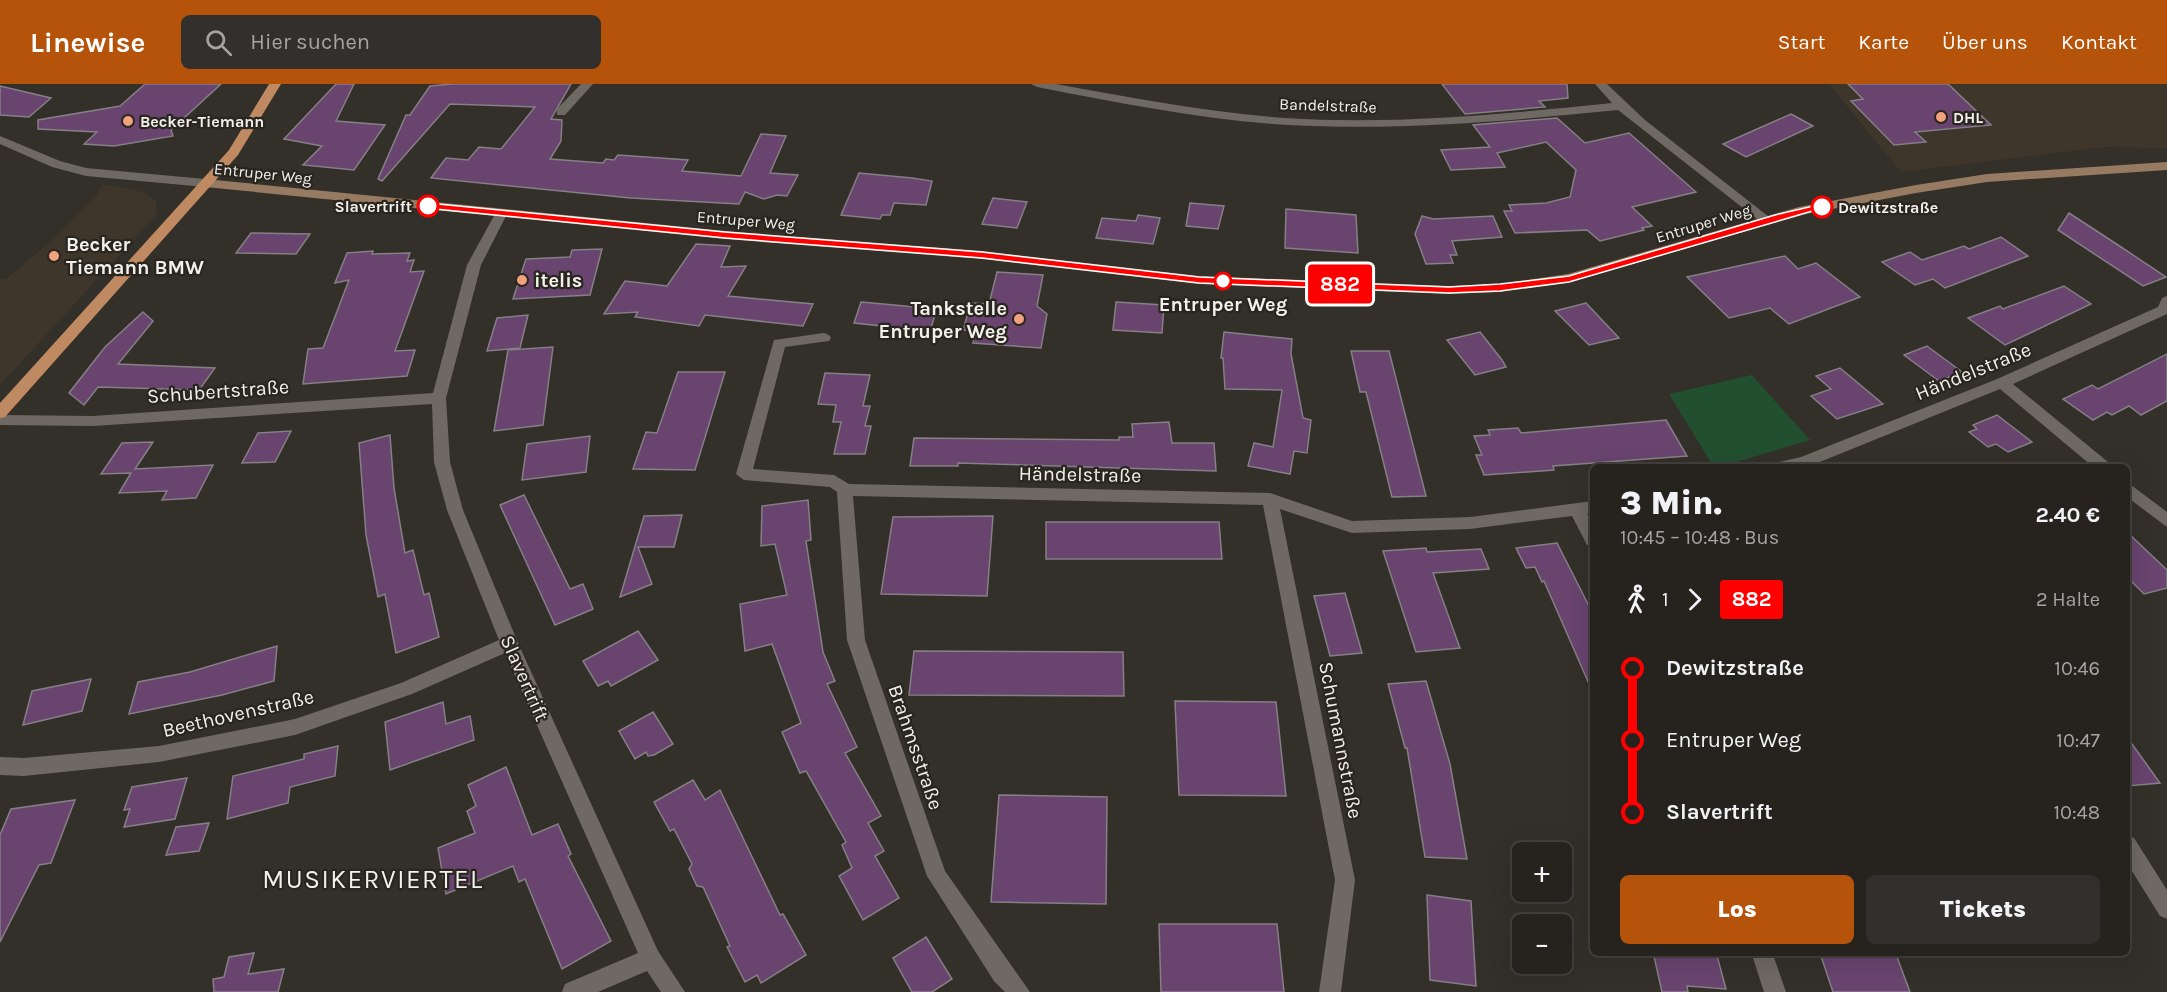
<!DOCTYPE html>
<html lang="de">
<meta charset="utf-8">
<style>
:root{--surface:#26231f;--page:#322f2c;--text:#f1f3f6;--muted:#a4a4a4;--line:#42403d;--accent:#b45309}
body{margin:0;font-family:Karla,sans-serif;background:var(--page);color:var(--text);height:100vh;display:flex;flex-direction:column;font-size:22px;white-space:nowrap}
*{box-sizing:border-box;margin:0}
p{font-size:20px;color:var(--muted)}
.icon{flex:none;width:33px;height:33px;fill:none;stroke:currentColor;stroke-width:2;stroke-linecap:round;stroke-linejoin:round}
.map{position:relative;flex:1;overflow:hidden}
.panel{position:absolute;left:1590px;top:380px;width:540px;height:492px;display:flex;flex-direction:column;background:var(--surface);border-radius:9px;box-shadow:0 6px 24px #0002,0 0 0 2px var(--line)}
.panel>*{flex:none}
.badge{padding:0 12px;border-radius:4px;font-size:21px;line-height:39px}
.controls{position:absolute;left:1512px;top:758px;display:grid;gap:12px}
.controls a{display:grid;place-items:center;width:60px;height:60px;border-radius:9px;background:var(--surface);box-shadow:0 6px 24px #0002,0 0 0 2px var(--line);font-size:30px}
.map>.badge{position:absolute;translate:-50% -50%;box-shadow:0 0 0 3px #fff}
.legs{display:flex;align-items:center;gap:9px;height:66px;padding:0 30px;font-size:20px}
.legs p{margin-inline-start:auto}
.summary{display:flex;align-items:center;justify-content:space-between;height:102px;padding:0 30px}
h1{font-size:33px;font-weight:800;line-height:45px}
.action{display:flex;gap:12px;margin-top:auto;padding:12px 30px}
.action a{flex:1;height:69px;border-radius:9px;background:var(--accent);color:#fff;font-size:24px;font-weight:800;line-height:69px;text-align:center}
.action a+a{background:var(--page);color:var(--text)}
ul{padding:0 30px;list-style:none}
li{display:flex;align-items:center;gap:21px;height:72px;font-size:22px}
li i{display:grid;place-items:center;width:9px;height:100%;margin:0 8px;background:currentColor}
li i::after{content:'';width:15px;height:15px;margin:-8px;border:4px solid;border-radius:50%;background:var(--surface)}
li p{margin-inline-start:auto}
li:first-child i{background:linear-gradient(#0000 50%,currentColor 0)}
li:last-child i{background:linear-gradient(currentColor 50%,#0000 0)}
header{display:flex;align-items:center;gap:36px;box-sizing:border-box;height:84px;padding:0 30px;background:var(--accent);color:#fff}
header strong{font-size:28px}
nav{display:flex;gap:33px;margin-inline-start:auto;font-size:21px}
.search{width:420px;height:54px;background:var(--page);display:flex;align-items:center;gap:15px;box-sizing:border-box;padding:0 21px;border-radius:9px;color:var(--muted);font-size:22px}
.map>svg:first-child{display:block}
.built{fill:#3e362b}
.green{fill:#234f31}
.building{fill:#68446e;stroke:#857f86;stroke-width:1.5}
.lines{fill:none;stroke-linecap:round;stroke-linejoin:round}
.minor{fill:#6e6962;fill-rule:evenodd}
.secondary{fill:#967a62;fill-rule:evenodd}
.primary{fill:#bf8a61;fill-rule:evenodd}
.line-1{fill:#f00;stroke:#fff;stroke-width:1.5}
.poi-dot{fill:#f1a17d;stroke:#29251f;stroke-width:2}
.stop-1-dot{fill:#fff;stroke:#f00;stroke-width:3}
.labels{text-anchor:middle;stroke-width:4.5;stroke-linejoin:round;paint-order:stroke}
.far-street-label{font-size:16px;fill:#f3f0ec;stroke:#29251f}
.far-poi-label{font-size:16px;font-weight:bold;fill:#f3f0ec;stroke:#29251f;text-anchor:start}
.far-stop-label{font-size:16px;font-weight:bold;fill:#f3f0ec;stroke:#29251f;text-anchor:end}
.poi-label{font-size:20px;font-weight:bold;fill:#f3f0ec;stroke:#29251f;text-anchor:start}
.stop-label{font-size:20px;font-weight:bold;fill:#f3f0ec;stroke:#29251f}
.street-label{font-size:20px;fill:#f3f0ec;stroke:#29251f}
.near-neighbourhood-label{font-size:26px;letter-spacing:1.5px;fill:#f3f0ec;stroke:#29251f}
</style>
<header>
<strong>Linewise</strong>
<div class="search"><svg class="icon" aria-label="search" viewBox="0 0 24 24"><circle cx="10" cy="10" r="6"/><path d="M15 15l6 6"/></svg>Hier suchen</div>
<nav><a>Start</a><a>Karte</a><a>Über uns</a><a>Kontakt</a></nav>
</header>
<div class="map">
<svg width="2167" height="908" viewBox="0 0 2167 908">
<rect width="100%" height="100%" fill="#332f29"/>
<g class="built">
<polygon points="1829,0 2167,0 2167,64 2106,63 1901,88"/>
<polygon points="103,100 144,108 156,117 157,130 0,301 0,195 6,195 57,152 95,114"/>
</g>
<polygon class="green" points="1752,291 1810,356 1723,382 1713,382 1669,310"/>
<g class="building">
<polygon points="145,0 221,0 171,46 173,52 114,62 84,60 97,48 38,45 38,36 120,22"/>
<polygon points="336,0 354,0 336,37 385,41 354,86 303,81 322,62 284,55"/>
<polygon points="452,0 571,0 551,35 562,36 561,57 550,75 603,79 606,75 614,76 618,71 688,76 682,87 741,92 761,50 786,52 770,89 798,91 787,112 777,111 764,115 745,108 739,120 631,114 431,94 446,74 468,76 479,63 501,65 535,23 450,20 382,97 378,95 406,31 410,31 430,2"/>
<polygon points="1442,0 1567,0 1568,14 1539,17 1545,23 1465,30"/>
<polygon points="1848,0 1948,0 1991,41 1915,48 1926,58 1894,61 1851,17 1863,15"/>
<polygon points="0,2 51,14 29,33 0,31"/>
<polygon points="1791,30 1813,42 1746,73 1723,60"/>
<polygon points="1557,34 1585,59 1629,49 1696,108 1632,123 1652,142 1642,144 1644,146 1600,157 1587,146 1515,149 1504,127 1512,127 1509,121 1546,119 1570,113 1576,86 1546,58 1497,69 1505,83 1451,86 1441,66 1490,63 1473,41"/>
<polygon points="859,89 912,94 932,97 926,121 894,119 890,131 882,131 880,135 841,131"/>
<polygon points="993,114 1027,118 1017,144 982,140"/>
<polygon points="1190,119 1224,122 1218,145 1186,142"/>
<polygon points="1286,125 1356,131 1358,169 1285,164"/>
<polygon points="2069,129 2118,161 2166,193 2143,202 2058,146"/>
<polygon points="1138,131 1160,134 1153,160 1096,154 1102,134 1136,137"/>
<polygon points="1422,132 1433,135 1493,132 1502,153 1452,157 1457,171 1450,171 1453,179 1426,180 1415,150"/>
<polygon points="251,149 310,150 296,170 236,169"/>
<polygon points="2001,153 2028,172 1945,204 1933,195 1915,201 1882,178 1910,168 1922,176 1964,162 1969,165"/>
<polygon points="696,160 730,162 721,183 746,182 728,212 813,220 803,242 705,231 699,242 635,233 638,228 604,230 625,197 667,202"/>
<polygon points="602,165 590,211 513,215 526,175 570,173 572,166"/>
<polygon points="373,167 372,170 410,169 407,177 414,176 410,188 424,187 395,267 415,266 407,292 303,300 308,265 323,264 349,196 335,199 347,169"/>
<polygon points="1785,172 1798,185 1816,179 1860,213 1789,240 1770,224 1729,234 1687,193"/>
<polygon points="997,188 1043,191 1037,222 1047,230 1041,264 973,259 976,247 963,246 971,219 989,220"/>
<polygon points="2064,202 2091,220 2005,261 1968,234 2000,222 2003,225"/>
<polygon points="861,218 937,225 930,247 854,239"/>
<polygon points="1116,218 1164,221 1162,249 1113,246"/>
<polygon points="1586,219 1619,254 1589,261 1555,227"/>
<polygon points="143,228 153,237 118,280 215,284 199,306 98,303 84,321 69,309 105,263"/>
<polygon points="528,231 520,264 487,267 497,234"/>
<polygon points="1224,248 1292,255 1291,270 1303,334 1311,336 1307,369 1294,367 1290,390 1248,382 1254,359 1273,363 1282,306 1225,305 1223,274 1221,274"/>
<polygon points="1480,248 1502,276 1506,283 1475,291 1447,256"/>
<polygon points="1927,262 1962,288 1939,297 1904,271"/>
<polygon points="553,263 543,341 494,347 508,266"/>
<polygon points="1351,267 1389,267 1426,412 1392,413 1366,308 1360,308"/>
<polygon points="2167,270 2167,317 2141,331 2129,322 2112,331 2107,328 2093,336 2063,315 2092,301 2098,305"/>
<polygon points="1840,284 1883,320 1837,335 1811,312 1831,305 1816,292"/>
<polygon points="678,288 725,288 695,386 633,385 646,348 657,349"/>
<polygon points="825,289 870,291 863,322 870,322 865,342 871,342 865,370 834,370 841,338 833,338 836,321 818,320"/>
<polygon points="1997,331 2032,358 2008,368 1996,360 1988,363 1969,348 1977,345 1973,341"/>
<polygon points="1666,336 1687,372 1553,382 1554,386 1484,391 1476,371 1482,371 1474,352 1490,351 1488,346 1518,344 1521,349"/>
<polygon points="1169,338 1172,359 1214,359 1216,387 958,379 958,382 910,382 914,354 1119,356 1119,353 1133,353 1132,340"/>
<polygon points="291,347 275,378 242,379 258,349"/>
<polygon points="390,351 394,404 405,469 413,466 424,511 429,509 439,553 396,569 385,510 378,513 366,451 359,359"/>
<polygon points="590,352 586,388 522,396 527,360"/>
<polygon points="153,358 135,385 213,381 196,414 162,416 167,407 119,409 131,389 101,390 122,359"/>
<polygon points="524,411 570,505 583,500 593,525 555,541 500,421"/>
<polygon points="808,416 811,456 806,457 823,568 835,597 827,600 857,663 845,669 881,732 868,739 884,767 875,772 899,814 863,836 839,792 852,784 842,761 846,758 806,687 800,689 782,648 801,639 772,560 745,567 740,520 787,511 775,460 761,462 762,422"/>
<polygon points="682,431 674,463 638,463 652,500 620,513 644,432"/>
<polygon points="993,432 987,512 881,510 893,433"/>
<polygon points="1046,438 1219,438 1222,475 1046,475"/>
<polygon points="2127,448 2167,486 2167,504 2144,510 2127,493"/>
<polygon points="1557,459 1593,530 1593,609 1544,497 1542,498 1535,483 1526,484 1516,464"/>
<polygon points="1426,464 1427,468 1481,465 1489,485 1433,489 1460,564 1416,568 1383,467"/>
<polygon points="1345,509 1362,569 1330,572 1314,512"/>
<polygon points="638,547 658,576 611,602 608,597 598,602 583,577"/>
<polygon points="277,562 274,597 222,611 129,630 138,598 190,588"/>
<polygon points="914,567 1123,568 1124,612 909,611"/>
<polygon points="91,595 82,627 23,641 32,607"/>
<polygon points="1426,597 1450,680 1467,775 1425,773 1407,664 1405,664 1388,600"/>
<polygon points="1175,617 1276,618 1286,712 1179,711"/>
<polygon points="443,618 446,640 470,632 474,656 390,686 385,638"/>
<polygon points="653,628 673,660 654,671 648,672 646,668 635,675 619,647"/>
<polygon points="2127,653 2160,699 2127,702"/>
<polygon points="338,662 335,692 290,703 288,719 227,735 233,692 304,675 304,670"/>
<polygon points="506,683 532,751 558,740 571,770 568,772 611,857 562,885 525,795 519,798 513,782 446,810 438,764 475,749 467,727 476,722 468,701"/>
<polygon points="187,694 175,735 124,743 130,725 124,726 132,703"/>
<polygon points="693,696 705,716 720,706 780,831 783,830 806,871 761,899 757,891 745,898 727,863 730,862 703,803 697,802 689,785 692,780 674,745 670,747 654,718"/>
<polygon points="999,711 1107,713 1106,820 991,818"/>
<polygon points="75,716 51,779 39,781 0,858 0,751 11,725"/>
<polygon points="209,739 199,767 166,771 176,743"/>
<polygon points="1427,811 1471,817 1476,902 1430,896"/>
<polygon points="1159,840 1277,840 1284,908 1161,908"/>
<polygon points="926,853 952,895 932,908 912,908 893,874"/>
<polygon points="1653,868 1716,868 1726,905 1687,902 1688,908 1662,908"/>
<polygon points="254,869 248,890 284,885 278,908 214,908 213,895 224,893 229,873"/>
<polygon points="1820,869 1897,873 1910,908 1833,908"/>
</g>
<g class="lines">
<g class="minor">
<polygon points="581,0 593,0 565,31 557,31 557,25"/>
<path d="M1031,0H1056C1132,14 1208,28 1285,34C1395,41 1504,30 1612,19L1595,0H1607L1645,36L1773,136L1767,140L1762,139L1618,26C1508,37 1399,47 1288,41C1204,36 1120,19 1037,3Z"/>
<polygon points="0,52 60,77 86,84 205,95 211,99 205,103 86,92 52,83 0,60"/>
<polygon points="501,126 507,130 481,181 446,314 450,378 463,426 518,559 658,867 685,908 661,908 647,887 598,908 562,908 565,900 638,869 505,569 412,610 295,651 159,678 24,692 0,691 0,673 24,674 159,662 295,635 401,599 499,556 447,426 434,378 432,320 93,342 0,341 0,331 93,332 433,309 467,181 495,130"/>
<polygon points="2167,212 2167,230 2013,300 2108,378 2110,382 2092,382 2000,305 1810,382 1777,382 1779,378 1801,373 1997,295 2158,223 2162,214"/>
<polygon points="824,249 829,251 831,254 829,257 785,263 753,385 834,391 849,400 1270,409 1352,437 1470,433 1593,417 1593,429 1587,430 1593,441 1593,462 1587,461 1572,432 1470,445 1352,449 1280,425 1355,796 1341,908 1319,908 1335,796 1263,421 853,412 865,556 945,787 1030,908 1005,908 994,897 927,792 847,556 837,408 830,403 744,396 736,390 774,256"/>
<polygon points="2127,398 2167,428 2167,443 2127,413"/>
<polygon points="2127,752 2134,754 2167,806 2167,835 2160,832 2127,779"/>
<polygon points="1751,868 1772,868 1786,908 1764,908"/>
</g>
<polygon class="secondary" points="2167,78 2167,86 1987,98 1916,109 1806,130 1569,198 1500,208 1449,210 1199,200 982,175 725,155 205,103 199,99 205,95 725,147 982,167 1199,192 1449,202 1500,200 1568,190 1799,123 1916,101 1987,90"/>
<polygon class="primary" points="269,0 281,0 238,71 5,333 0,334 0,319 229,66"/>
</g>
<polygon class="line-1" points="428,119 725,148 982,168 1199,193 1449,203 1500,200 1569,192 1775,131 1822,120 1826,123 1569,198 1500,207 1449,209 1199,199 982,174 725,154 425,124 424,122"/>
<g class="poi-dot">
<circle cx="1941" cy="33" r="6"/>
<circle cx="128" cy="37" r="6"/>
<circle cx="54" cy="172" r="6"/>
<circle cx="522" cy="196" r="6"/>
<circle cx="1019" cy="235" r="6"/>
</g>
<g class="stop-1-dot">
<circle cx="428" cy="122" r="10"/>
<circle cx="1822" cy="123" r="10"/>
<circle cx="1223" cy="197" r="8"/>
</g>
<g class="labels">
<g class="far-street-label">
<text transform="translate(1328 21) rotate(2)" y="6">Bandelstraße</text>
<text transform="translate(263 89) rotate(6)" y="6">Entruper Weg</text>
<text transform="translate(746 136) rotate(5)" y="6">Entruper Weg</text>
<text transform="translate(1703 139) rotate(-17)" y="6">Entruper Weg</text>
</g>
<g class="far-poi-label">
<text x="1953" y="39">DHL</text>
<text x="140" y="43">Becker-Tiemann</text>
</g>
<g class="far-stop-label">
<text x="412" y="128">Slavertrift</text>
<text x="1838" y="129" text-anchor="start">Dewitzstraße</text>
</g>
<g class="poi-label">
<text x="66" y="167">Becker<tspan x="66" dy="23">Tiemann BMW</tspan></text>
<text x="534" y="203">itelis</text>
<text x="1007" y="231" text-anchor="end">Tankstelle<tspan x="1007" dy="23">Entruper Weg</tspan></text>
</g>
<g class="stop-label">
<text x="1223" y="227">Entruper Weg</text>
</g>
<g class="street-label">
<text transform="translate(1973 287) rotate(-22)" y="7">Händelstraße</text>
<text transform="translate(218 307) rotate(-4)" y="7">Schubertstraße</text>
<text transform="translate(1080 390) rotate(1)" y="7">Händelstraße</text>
<text transform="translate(525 594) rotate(66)" y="7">Slavertrift</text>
<text transform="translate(238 629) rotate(-13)" y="7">Beethovenstraße</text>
<text transform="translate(1341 656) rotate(79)" y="7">Schumannstraße</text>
<text transform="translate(916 663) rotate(71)" y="7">Brahmsstraße</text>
</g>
<g class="near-neighbourhood-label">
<text x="373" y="804">MUSIKERVIERTEL</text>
</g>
</g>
</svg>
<div class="controls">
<a>+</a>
<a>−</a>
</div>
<b class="badge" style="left:1340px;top:200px;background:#f00;color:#fff">882</b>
<section class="panel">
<div class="summary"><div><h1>3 Min.</h1><p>10:45 – 10:48 · Bus</p></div><b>2.40 €</b></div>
<div class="legs"><svg class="icon" aria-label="walk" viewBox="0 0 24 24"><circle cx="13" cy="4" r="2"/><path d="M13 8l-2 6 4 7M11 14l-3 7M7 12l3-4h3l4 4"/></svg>1<svg class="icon" aria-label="forward" viewBox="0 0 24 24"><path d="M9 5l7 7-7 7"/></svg><b class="badge" style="background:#f00;color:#fff">882</b><p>2 Halte</p></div>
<ul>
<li><i style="color:#f00"></i><b>Dewitzstraße</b><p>10:46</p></li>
<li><i style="color:#f00"></i><span>Entruper Weg</span><p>10:47</p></li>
<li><i style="color:#f00"></i><b>Slavertrift</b><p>10:48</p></li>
</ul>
<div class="action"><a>Los</a><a>Tickets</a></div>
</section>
</div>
